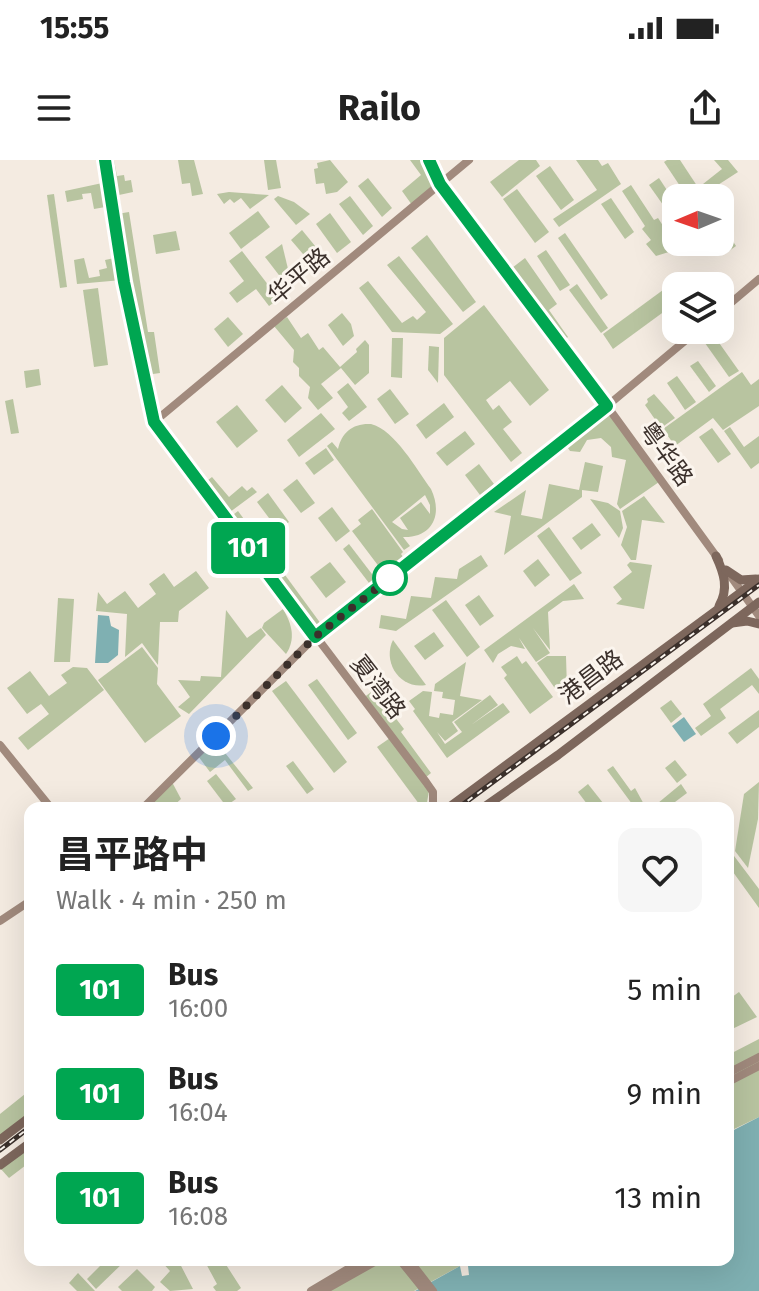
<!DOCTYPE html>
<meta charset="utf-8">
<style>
:root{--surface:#fff;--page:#f6f6f6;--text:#222;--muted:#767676}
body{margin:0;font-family:"Fira Sans","Noto Sans SC",sans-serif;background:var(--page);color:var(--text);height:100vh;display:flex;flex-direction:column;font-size:30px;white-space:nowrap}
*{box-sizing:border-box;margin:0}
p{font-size:26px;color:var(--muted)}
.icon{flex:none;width:44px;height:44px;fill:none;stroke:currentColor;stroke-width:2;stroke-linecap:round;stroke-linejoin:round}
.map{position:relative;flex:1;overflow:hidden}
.panel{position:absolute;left:24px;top:642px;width:710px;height:464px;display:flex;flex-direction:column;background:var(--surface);border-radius:16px;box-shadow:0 8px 32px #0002}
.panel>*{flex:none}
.badge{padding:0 16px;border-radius:6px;font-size:28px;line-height:52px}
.needle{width:52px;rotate:268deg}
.buttons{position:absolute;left:662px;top:24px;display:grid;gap:16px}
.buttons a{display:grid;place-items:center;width:72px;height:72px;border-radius:16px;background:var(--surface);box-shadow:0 8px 32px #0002;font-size:40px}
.you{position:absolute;width:40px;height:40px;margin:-20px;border:6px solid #fff;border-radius:50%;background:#1a73e8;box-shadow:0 0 0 12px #1a73e833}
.map>.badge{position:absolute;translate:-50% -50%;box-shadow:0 0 0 4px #fff}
.round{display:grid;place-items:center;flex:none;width:84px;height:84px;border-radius:16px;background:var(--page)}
.head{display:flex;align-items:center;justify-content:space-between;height:136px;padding:0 32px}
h1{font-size:38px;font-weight:700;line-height:60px}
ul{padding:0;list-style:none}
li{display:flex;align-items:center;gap:24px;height:104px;padding:0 32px}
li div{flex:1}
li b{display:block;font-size:30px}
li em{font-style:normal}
li .badge{min-width:88px;font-weight:700;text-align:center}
.status{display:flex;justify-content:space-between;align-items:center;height:56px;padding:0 40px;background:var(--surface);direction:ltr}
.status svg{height:22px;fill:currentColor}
header{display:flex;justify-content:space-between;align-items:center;height:104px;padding:0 32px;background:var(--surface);font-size:36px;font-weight:700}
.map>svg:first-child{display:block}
.green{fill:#b8c4a0;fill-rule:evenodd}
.water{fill:#7fb0b2}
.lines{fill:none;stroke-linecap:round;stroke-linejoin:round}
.secondary{stroke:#a18a7d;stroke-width:8}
.primary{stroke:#7d675c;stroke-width:9}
.rail-casing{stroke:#3b302b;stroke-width:5}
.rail{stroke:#fbf5ee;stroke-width:2;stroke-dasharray:6;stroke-linecap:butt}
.line-casing{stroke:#fff;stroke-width:18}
.line{stroke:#00a651;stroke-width:12}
.walk{stroke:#3b302b;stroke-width:8;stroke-dasharray:0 14.4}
.stop-dot{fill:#fff;stroke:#00a651;stroke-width:4}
.labels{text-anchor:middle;stroke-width:6;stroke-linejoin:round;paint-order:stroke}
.street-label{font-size:24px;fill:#3b302b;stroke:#fbf5ee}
</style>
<div class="status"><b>15:55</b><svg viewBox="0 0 49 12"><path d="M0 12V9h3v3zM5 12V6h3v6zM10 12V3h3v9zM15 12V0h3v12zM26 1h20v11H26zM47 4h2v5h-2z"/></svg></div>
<header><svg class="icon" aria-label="menu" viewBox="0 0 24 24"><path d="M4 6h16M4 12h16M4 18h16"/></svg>Railo<svg class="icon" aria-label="share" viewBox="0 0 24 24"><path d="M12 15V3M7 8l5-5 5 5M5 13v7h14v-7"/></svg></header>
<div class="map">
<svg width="759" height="1131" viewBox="0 0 759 1131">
<rect width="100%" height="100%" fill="#f4ebe1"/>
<g class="green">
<polygon points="106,0 114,0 117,16 124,15 125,21 131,20 133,32 119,35 121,48 116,49"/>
<polygon points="178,0 194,0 203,34 192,36 190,23 182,24"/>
<polygon points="264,0 276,0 281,28 268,30"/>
<polygon points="330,0 348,22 337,32 326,34 324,23 316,24 314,9 318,8 317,3"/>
<polygon points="410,0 427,0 438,24 412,45 402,31 421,15"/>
<polygon points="519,0 536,0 540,6 502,37 490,22"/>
<polygon points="576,0 598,0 602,6 608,3 621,24 559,67 553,59 597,30"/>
<polygon points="667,0 680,0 705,38 688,38 664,2"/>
<polygon points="714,0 728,0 738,12 707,32 703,24 722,9"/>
<polygon points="550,6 574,40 561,50 536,16"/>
<polygon points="368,18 392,48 382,57 358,26"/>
<polygon points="659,18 676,44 676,57 673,59 649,25"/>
<polygon points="107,22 111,46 94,49 91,33 82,34 83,39 67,42 65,31"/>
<polygon points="631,25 654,60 658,58 669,75 662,81 672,91 656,96 646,84 651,80 642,69 645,66 622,31"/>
<polygon points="517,29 549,72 535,83 503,39"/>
<polygon points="229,32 269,35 250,49 241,38 234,43 230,39 224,44 217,34"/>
<polygon points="54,34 67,127 60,128 47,35"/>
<polygon points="278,36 294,42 310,54 296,65 274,39"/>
<polygon points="350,36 373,66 363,75 339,44"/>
<polygon points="611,38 634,72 625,79 601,44"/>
<polygon points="258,51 270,67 241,89 229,73"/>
<polygon points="129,52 148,172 154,172 160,213 146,215 127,121 117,54"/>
<polygon points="330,53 351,82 337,93 316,64"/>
<polygon points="720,61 736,86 725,94 717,82 720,82"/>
<polygon points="302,70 320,92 309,101 291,80"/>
<polygon points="176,71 180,90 156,94 153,75"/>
<polygon points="565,73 608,135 601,140 558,78"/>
<polygon points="427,75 476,142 463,152 411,88"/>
<polygon points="282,84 289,113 282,119 265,97"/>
<polygon points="546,90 570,125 560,131 537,96"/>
<polygon points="242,91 279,139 269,146 256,129 237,143 229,133 244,121 229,101"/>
<polygon points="399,96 453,164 440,174 392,172 359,128 368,121 402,163 413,156 417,160 426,152 387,105"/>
<polygon points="119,97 122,120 77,124 74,100 84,98 89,118 100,116 99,110 107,108 105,100"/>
<polygon points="525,98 557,144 549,150 568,177 562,182 508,111"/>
<polygon points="577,124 608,168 601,173 569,130"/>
<polygon points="98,128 108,205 94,207 83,130"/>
<polygon points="663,130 673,145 613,189 603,174"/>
<polygon points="484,145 549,230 530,246 510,221 486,240 493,250 499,245 512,262 503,269 522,293 511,302 444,215 444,178"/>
<polygon points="342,153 351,164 354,176 343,186 328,165"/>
<polygon points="228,157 243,174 228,187 214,169"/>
<polygon points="287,157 301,178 308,173 319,190 323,187 340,207 357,192 356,189 365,180 369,185 369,213 355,225 341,208 321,224 333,238 318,250 308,238 310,227 299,216 299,208 293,202 294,190 274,166"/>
<polygon points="710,170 739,211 729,217 700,176"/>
<polygon points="392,178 403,178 402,218 391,217"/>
<polygon points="429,186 439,187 438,223 428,210"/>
<polygon points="698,201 716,226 709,232 690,206"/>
<polygon points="39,209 41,225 26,228 24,211"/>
<polygon points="742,212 751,225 759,219 759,246 723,270 713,258 675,286 663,269"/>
<polygon points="677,216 696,242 685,250 667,223"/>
<polygon points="348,223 367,247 349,261 342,253 348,247 337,232"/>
<polygon points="282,225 302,248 285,263 265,240"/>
<polygon points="390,229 409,254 395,264 377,239"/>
<polygon points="654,234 675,258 661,268 645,245 648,242 647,239"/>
<polygon points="13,239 19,273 11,274 5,241"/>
<polygon points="444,243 454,257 426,279 416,265"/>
<polygon points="237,245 258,271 237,288 216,262"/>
<polygon points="607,249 659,322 620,349 617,344 626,300 612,297 611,287 601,278 587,280 580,292 570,291 564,282"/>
<polygon points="321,253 335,269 299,297 287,280"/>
<path d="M371,264C395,270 417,310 431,329C443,354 433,378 403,377L410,386L404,390L327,286L332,282L338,289C342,272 353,263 371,264ZM425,335L430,345V354L421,342L400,358L408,370L402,369L392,362Z"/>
<polygon points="730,267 744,287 759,276 759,303 751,309 724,271"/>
<polygon points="712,268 731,294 718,303 699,277"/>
<polygon points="465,271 475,284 447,306 436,293"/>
<polygon points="326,288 334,300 314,315 305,303"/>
<polygon points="585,302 603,306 598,332 582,330 582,337 504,395 511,356 494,352 526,330 521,355 542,359 549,324 579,330"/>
<polygon points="479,304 494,324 480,335 465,315"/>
<polygon points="212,317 229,337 242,326 247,331 252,327 257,332 226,355 203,324"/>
<polygon points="297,319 315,343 301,353 283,330"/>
<polygon points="268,333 289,362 278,370 257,342"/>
<polygon points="644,336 665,363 642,360 636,400 631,400 621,385 627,367 622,351"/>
<polygon points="590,339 608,343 620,351 623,368 619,378"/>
<polygon points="332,347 350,371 336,382 318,358"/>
<polygon points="372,349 403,392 401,394 403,397 383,412 352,371 361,364 358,360"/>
<polygon points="238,351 324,468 315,475 229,358"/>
<polygon points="592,363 601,375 581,390 572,378"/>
<polygon points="549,367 582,413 570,421 537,376"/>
<polygon points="349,384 375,418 369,423 343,389"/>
<polygon points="481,395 488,406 396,471 379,468 381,455 406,459 411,436 431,438 435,417 457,419 459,409"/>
<polygon points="538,399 550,415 535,427 523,411"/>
<polygon points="330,402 346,422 326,438 310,417"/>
<polygon points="630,402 652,405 644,449 616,444 622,439 613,427 632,412 627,405"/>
<polygon points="196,411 209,428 179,451 178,462 160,462 158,505 142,483 125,497 127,454 96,451 98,432 107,444 125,431 138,448 156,434 149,424 164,413 174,427"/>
<polygon points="574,424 584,439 563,441 548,452 550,490 533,468 550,493 536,502 519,478 525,489 511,486 498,494 493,503 484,490"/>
<polygon points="479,435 494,456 480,466 465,445"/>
<polygon points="58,438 74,439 70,502 54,502"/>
<polygon points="446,440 480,487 467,497 432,450"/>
<path d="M283,449C292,464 296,479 286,494L262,468L264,463Z"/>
<polygon points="226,450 247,478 261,468 266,475 189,554 178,547 190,537 178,520 200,521 201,516 221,517"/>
<polygon points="434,472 444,486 425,500 414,486"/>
<path d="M393,480L426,525C400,530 382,502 393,480Z"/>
<polygon points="142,487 158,508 157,524 181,556 145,583 98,520"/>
<polygon points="517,496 522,504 526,501 553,537 530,554 504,518 507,515 501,507"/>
<polygon points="547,496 566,496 567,529 559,534 537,503"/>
<polygon points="466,502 460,536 482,540 452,562 458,571 445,581 437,572 445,584 462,572 454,562 490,535 498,545 471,565 503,543 510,552 447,598 413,551 415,549 409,541 423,531 432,532 429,556 439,558 440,553 453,555 455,540 442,538 443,532 434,531 435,524"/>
<polygon points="73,507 87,508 104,530 28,590 18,578 49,554 41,544 27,554 7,528 30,511 49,536 67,523 61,515"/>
<polygon points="751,508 759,519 759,534 752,525 720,549 726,558 701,576 695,568 711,556 703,544"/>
<polygon points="317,519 357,573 348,580 308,525"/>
<polygon points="286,521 347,602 334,613 272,531"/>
<polygon points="374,530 404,569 401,572 431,613 425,618 363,538"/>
<polygon points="671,540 682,554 671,563 660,548"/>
<polygon points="759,550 759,567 737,584 728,573"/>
<polygon points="390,578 429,631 426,648 422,648 377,587"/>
<polygon points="214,579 253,628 248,631 225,600 210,612 198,596"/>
<polygon points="675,600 687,615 677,623 665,608"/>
<polygon points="293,601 314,629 307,634 286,606"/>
<polygon points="613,606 631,631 635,628 646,648 635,648 607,610"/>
<polygon points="216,614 236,639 226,646 207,621"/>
<polygon points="172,622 181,639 171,648 145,648"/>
<polygon points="759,622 758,659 748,708 735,691 744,634"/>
<polygon points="588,624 607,648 590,648 578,632"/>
<polygon points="681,624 687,633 667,648 652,648"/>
<polygon points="728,688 759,729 759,748 733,712 728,712"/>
<polygon points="739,832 757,857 728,871 728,840"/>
<polygon points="759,879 759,895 728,911 728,895"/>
<polygon points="759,899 759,957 728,972 728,914"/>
<polygon points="30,930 30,953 0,975 0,954"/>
<polygon points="30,985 30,1002 9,1018 0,1008"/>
<polygon points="106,1100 126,1100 96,1129 87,1119"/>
<polygon points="160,1100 178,1100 193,1129 170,1131 160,1122 170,1111"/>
<polygon points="204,1100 223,1100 241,1128 237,1131 216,1131 213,1127 217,1124"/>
<polygon points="365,1100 479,1100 467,1106 460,1106 414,1131 308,1131"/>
<polygon points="137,1109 155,1127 152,1131 122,1131 118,1127"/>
<polygon points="78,1113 95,1131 77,1131 69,1123"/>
</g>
<g class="water">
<polygon points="98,455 109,456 111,466 119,470 118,495 108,503 95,503"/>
<polygon points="684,557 696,574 684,582 672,566"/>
<polygon points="759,957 759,1131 415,1131 460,1106 462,1116 469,1115 468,1106 480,1100 728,1100 728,973"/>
</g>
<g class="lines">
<g class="secondary">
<polyline points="105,0 124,122 154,262 426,622 433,632 433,648"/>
<polyline points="429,0 440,24 607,246 719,400"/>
<polyline points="720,152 759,119"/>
<polyline points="154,262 469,0"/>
<polyline points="729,414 759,456"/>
<polyline points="0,585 51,648"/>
<polyline points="143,648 315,477 607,246 698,170"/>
<polyline points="0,761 30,741"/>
<polyline points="728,913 759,897"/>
<polyline points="728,922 759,906"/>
<polyline points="400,1100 425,1131"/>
<polyline points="409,1100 433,1131"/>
<polyline points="311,1131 363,1100"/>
<polyline points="323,1131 378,1100"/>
</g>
<g class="primary">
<path d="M716,396C724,413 729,429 719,446"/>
<polyline points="726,410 741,420 756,419"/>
<polyline points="732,463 747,461 759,464"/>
<polyline points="448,648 759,419"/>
<polyline points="483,648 558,595 759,442"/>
<polyline points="0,980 30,957"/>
<polyline points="0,1005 30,983"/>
</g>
<defs>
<g id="rail">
<polyline points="458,648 759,425"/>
<polyline points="0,990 30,967"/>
</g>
</defs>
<use href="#rail" class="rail-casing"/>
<use href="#rail" class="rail"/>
</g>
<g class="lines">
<defs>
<polyline id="line" points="105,0 124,122 154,262 315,477 607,246 440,24 429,0"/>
</defs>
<use href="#line" class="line-casing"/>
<use href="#line" class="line"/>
<polyline class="walk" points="216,576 315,477 390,418"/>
</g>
<circle class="stop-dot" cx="390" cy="418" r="16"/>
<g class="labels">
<g class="street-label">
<text transform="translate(299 116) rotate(-40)" y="8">华平路</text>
<text transform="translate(666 294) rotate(54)" y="8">粤华路</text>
<text transform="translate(591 517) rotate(-37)" y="8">港昌路</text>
<text transform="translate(378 527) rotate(52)" y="8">夏湾路</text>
</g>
</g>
</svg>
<div class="buttons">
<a><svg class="needle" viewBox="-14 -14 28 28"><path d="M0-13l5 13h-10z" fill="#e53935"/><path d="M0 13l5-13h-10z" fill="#767676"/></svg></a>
<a><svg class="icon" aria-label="layers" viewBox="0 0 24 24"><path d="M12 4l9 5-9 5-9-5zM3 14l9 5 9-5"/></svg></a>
</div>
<div class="you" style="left:216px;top:576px"></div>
<b class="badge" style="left:248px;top:388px;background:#00a651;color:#fff">101</b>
<section class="panel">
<div class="head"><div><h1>昌平路中</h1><p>Walk · 4 min · 250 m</p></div><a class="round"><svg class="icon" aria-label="heart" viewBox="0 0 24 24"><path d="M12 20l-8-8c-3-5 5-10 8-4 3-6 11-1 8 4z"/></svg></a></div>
<ul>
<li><span class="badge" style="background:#00a651;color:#fff">101</span><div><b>Bus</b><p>16:00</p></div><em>5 min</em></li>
<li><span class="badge" style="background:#00a651;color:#fff">101</span><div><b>Bus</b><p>16:04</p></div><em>9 min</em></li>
<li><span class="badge" style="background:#00a651;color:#fff">101</span><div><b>Bus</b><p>16:08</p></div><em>13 min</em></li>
</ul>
</section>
</div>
